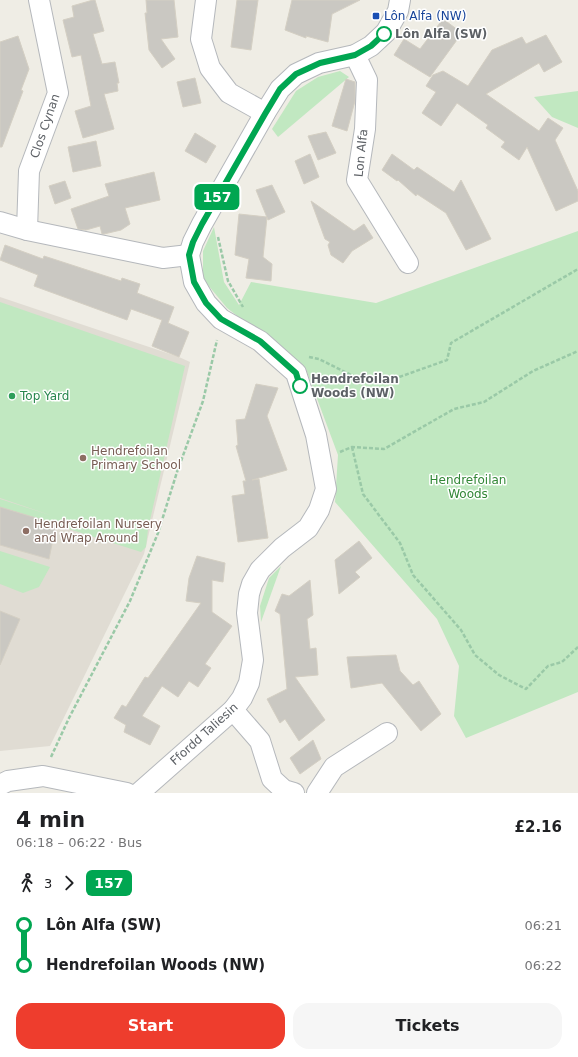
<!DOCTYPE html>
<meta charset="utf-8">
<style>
:root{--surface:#fff;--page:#f6f6f6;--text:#202124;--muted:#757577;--accent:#ee3d2d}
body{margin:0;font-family:"DejaVu Sans",sans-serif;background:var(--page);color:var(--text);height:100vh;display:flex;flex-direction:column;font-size:15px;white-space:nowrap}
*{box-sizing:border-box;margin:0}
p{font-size:13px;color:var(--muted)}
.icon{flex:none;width:22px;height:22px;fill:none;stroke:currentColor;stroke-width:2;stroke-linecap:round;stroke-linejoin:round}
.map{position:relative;height:793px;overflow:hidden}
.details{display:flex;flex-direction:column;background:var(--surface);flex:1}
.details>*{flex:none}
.badge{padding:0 8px;border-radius:6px;font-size:14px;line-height:26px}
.map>.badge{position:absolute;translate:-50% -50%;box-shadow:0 0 0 2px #fff}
.legs{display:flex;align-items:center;gap:6px;height:44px;padding:0 16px;font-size:13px}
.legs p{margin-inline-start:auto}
.summary{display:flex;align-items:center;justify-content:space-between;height:68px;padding:0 16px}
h1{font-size:22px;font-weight:600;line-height:30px}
.button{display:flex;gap:8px;margin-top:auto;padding:8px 16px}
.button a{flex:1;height:46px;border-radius:16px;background:var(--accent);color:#fff;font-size:16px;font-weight:600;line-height:46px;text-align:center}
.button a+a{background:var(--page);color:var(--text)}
ul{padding:0 16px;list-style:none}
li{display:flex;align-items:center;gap:14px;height:40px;font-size:15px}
li i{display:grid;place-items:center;width:6px;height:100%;margin:0 5px;background:currentColor}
li i::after{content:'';width:10px;height:10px;margin:-5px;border:3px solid;border-radius:50%;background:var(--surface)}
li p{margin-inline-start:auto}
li:first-child i{background:linear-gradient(#0000 50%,currentColor 0)}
li:last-child i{background:linear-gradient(currentColor 50%,#0000 0)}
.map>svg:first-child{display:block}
.education{fill:#e0dcd3}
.green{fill:#c1e8c1}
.building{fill:#cac8c2;stroke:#d4cfc3}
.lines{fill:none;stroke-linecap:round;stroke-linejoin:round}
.street-casing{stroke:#b5b8bc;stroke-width:22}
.path{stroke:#9ac9a7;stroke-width:2.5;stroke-dasharray:4 2;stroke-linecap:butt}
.street{stroke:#fff;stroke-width:20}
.line-1-casing{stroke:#fff;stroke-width:9}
.line-1{stroke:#00a651;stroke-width:6}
.transit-dot{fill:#1a4fb4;stroke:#fff;stroke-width:1.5}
.stop-1-dot{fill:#fff;stroke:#00a651;stroke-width:2}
.leisure-dot{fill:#2e9e5b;stroke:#fff;stroke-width:1.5}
.education-dot{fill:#8d6e63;stroke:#fff;stroke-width:1.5}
.labels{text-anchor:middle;stroke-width:3;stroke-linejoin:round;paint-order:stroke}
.transit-label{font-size:12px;fill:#164399;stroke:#fff;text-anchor:start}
.stop-label{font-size:12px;font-weight:bold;fill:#5d6166;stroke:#fff;text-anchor:start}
.street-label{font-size:12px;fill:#5d6166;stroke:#fff}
.leisure-label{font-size:12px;fill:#27864d;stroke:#fff;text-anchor:start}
.education-label{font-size:12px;fill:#785e54;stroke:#fff;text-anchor:start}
.park-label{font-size:12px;fill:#338737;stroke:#fff}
</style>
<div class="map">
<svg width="578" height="793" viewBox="0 0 578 793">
<rect width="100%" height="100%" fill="#efede5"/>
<polygon class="education" points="0,297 179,357 190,362 144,554 50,746 0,751"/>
<g class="green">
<polygon points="340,71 349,77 278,137 272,129 296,91 318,77"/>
<polygon points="578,91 578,128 552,117 534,97"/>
<polygon points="214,227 224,282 239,305 251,282 376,303 578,231 578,692 466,738 454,716 459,666 437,619 335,502 338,455 306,369 227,308 203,279 203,251"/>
<polygon points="0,302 185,366 148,529 146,547 141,552 0,507 0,499 53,516 0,498"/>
<polygon points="0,551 50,567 39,587 23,593 0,584"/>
<polygon points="281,566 261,622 260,606 269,578"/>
</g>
<g class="building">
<polygon points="93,0 95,0 104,31 93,34 102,64 115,62 119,83 117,83 118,91 104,94 114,129 83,138 75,111 91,106 81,55 72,57 63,20 74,17 72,6"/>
<polygon points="146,0 174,0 178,37 161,39 175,59 162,68 149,50 145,13 147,13"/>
<polygon points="237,0 258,0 251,50 231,47"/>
<polygon points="292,0 360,0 332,14 328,42 306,36 306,38 285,30"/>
<polygon points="443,19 462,33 430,77 394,55 404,39 420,49"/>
<polygon points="546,35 562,62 544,72 539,63 486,94 539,131 548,118 563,128 555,140 578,191 578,201 556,211 527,147 519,160 501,147 505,142 486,128 488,125 457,103 441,126 422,113 436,92 426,86 433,75 443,71 468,86 492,50 522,37 526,44"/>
<polygon points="18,36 29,69 21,90 23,91 2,147 0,147 0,42"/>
<polygon points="195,78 201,103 183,107 177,82"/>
<polygon points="346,79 355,82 355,101 347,131 332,126"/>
<polygon points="326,132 336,153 318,160 308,136"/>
<polygon points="195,133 216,146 206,163 185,151"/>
<polygon points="96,141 101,166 73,172 68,147"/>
<polygon points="310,154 319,177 304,184 295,161"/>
<polygon points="392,154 414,170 417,167 454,192 461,180 491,239 466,250 446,213 417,194 416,196 398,180 397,181 382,170"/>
<polygon points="154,172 160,200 125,208 130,224 121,230 104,234 102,234 100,226 86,230 78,229 71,209 109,196 105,184"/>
<polygon points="65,181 71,198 55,204 49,186"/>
<polygon points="272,185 285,212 268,220 256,190"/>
<polygon points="311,201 354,231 364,224 373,238 352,251 343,263 331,255 328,245 330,242 325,239"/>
<polygon points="239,214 267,217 263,257 272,264 271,281 246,278 249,259 235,255"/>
<polygon points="5,245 43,259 44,256 121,281 122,278 140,284 137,293 174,307 168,323 189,332 179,357 152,346 162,320 131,309 127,320 34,286 38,275 0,260"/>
<polygon points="256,384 278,388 267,416 287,470 252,480 259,479 268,538 238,542 232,496 245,494 243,481 246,481 236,446 238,445 236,420 245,419"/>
<polygon points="0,507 56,524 49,559 0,545"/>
<polygon points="359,541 372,558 355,572 360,577 339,594 335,560"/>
<polygon points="197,556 225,563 223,582 212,580 212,612 232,626 205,664 211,668 198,687 189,681 178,697 162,686 142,716 160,726 150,745 124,732 126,725 114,718 122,705 126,707 145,677 148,678 201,603 186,601 189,578"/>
<polygon points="310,580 313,615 307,619 310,649 316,648 318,675 295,677 325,720 299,741 285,719 280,723 267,699 287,689 280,614 275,611 282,594 289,596"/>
<polygon points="0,611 20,619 0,665"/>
<polygon points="396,655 400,671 413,685 419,681 441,714 421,731 382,683 351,688 347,657"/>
<polygon points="313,740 321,759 300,774 290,758"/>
</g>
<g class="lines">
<defs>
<g id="street">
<polyline points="206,0 201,39 210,68 229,93 265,113"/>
<polyline points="355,55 367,80 365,129 357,180 408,263"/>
<polyline points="0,222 27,230 163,258 189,255"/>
<polyline points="27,230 29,171 58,93 39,0"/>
<polyline points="233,710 260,741 272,779 284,790 294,793"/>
<polyline points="0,785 8,781 43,776 127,793"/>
<polyline points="139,793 233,710 242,698 249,683 253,660 247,613 249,594 252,584 260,570 282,548 308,528 319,510 326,489 316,435 296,373 260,341 221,319 206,303 194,282 189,255 193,242 202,224 265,113 280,89 296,74 319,63 355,55 371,46 386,32 398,11 400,0"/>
<polyline points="317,793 334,767 387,733"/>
</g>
</defs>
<use href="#street" class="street-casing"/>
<g class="path">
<polyline points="218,237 228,281 243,307"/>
<polyline points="309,357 319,359 359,379 388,381 447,360 451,343 578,269"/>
<polyline points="352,447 363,494 400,543 413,575 461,630 475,655 499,675 526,689 548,666 562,662 578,647"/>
<polyline points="340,452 352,447 384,449 454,409 484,402 533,371 578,351"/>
<polyline points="51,757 69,718 130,601 158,533 177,472 203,401 217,340"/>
</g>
<use href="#street" class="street"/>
</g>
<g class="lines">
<defs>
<polyline id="line-1" points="300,386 296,373 260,341 221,319 206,303 194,282 189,255 193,242 202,224 265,114 280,89 296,74 320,63 355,55 371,46 384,34"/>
</defs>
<use href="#line-1" class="line-1-casing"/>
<use href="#line-1" class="line-1"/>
</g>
<rect class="transit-dot" x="372" y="12" width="8" height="8" rx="2"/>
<g class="stop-1-dot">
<circle cx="384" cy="34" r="7"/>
<circle cx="300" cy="386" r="7"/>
</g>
<circle class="leisure-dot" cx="12" cy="396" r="4"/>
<g class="education-dot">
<circle cx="83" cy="458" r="4"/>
<circle cx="26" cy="531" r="4"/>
</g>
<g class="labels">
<g class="transit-label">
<text x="384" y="20">Lôn Alfa (NW)</text>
</g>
<g class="stop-label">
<text x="395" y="38">Lôn Alfa (SW)</text>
<text x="311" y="383">Hendrefoilan<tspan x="311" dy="14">Woods (NW)</tspan></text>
</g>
<g class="street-label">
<text transform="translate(45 126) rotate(-71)" y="4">Clos Cynan</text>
<text transform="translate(361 153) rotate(-84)" y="4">Lon Alfa</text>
<text transform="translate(204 734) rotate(-42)" y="4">Ffordd Taliesin</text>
</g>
<g class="leisure-label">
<text x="20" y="400">Top Yard</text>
</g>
<g class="education-label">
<text x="91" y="455">Hendrefoilan<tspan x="91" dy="14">Primary School</tspan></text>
<text x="34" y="528">Hendrefoilan Nursery<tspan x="34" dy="14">and Wrap Around</tspan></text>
</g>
<g class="park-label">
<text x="468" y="484">Hendrefoilan<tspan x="468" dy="14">Woods</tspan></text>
</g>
</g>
</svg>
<b class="badge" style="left:217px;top:197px;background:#00a651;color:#fff">157</b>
</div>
<section class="details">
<div class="summary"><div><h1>4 min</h1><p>06:18 – 06:22 · Bus</p></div><b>£2.16</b></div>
<div class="legs"><svg class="icon" aria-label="walk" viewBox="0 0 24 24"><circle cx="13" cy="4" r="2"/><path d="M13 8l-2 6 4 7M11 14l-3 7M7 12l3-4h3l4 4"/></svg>3<svg class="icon" aria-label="forward" viewBox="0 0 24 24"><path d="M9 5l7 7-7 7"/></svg><b class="badge" style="background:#00a651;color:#fff">157</b></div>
<ul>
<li><i style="color:#00a651"></i><b>Lôn Alfa (SW)</b><p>06:21</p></li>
<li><i style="color:#00a651"></i><b>Hendrefoilan Woods (NW)</b><p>06:22</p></li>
</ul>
<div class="button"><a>Start</a><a>Tickets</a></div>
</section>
